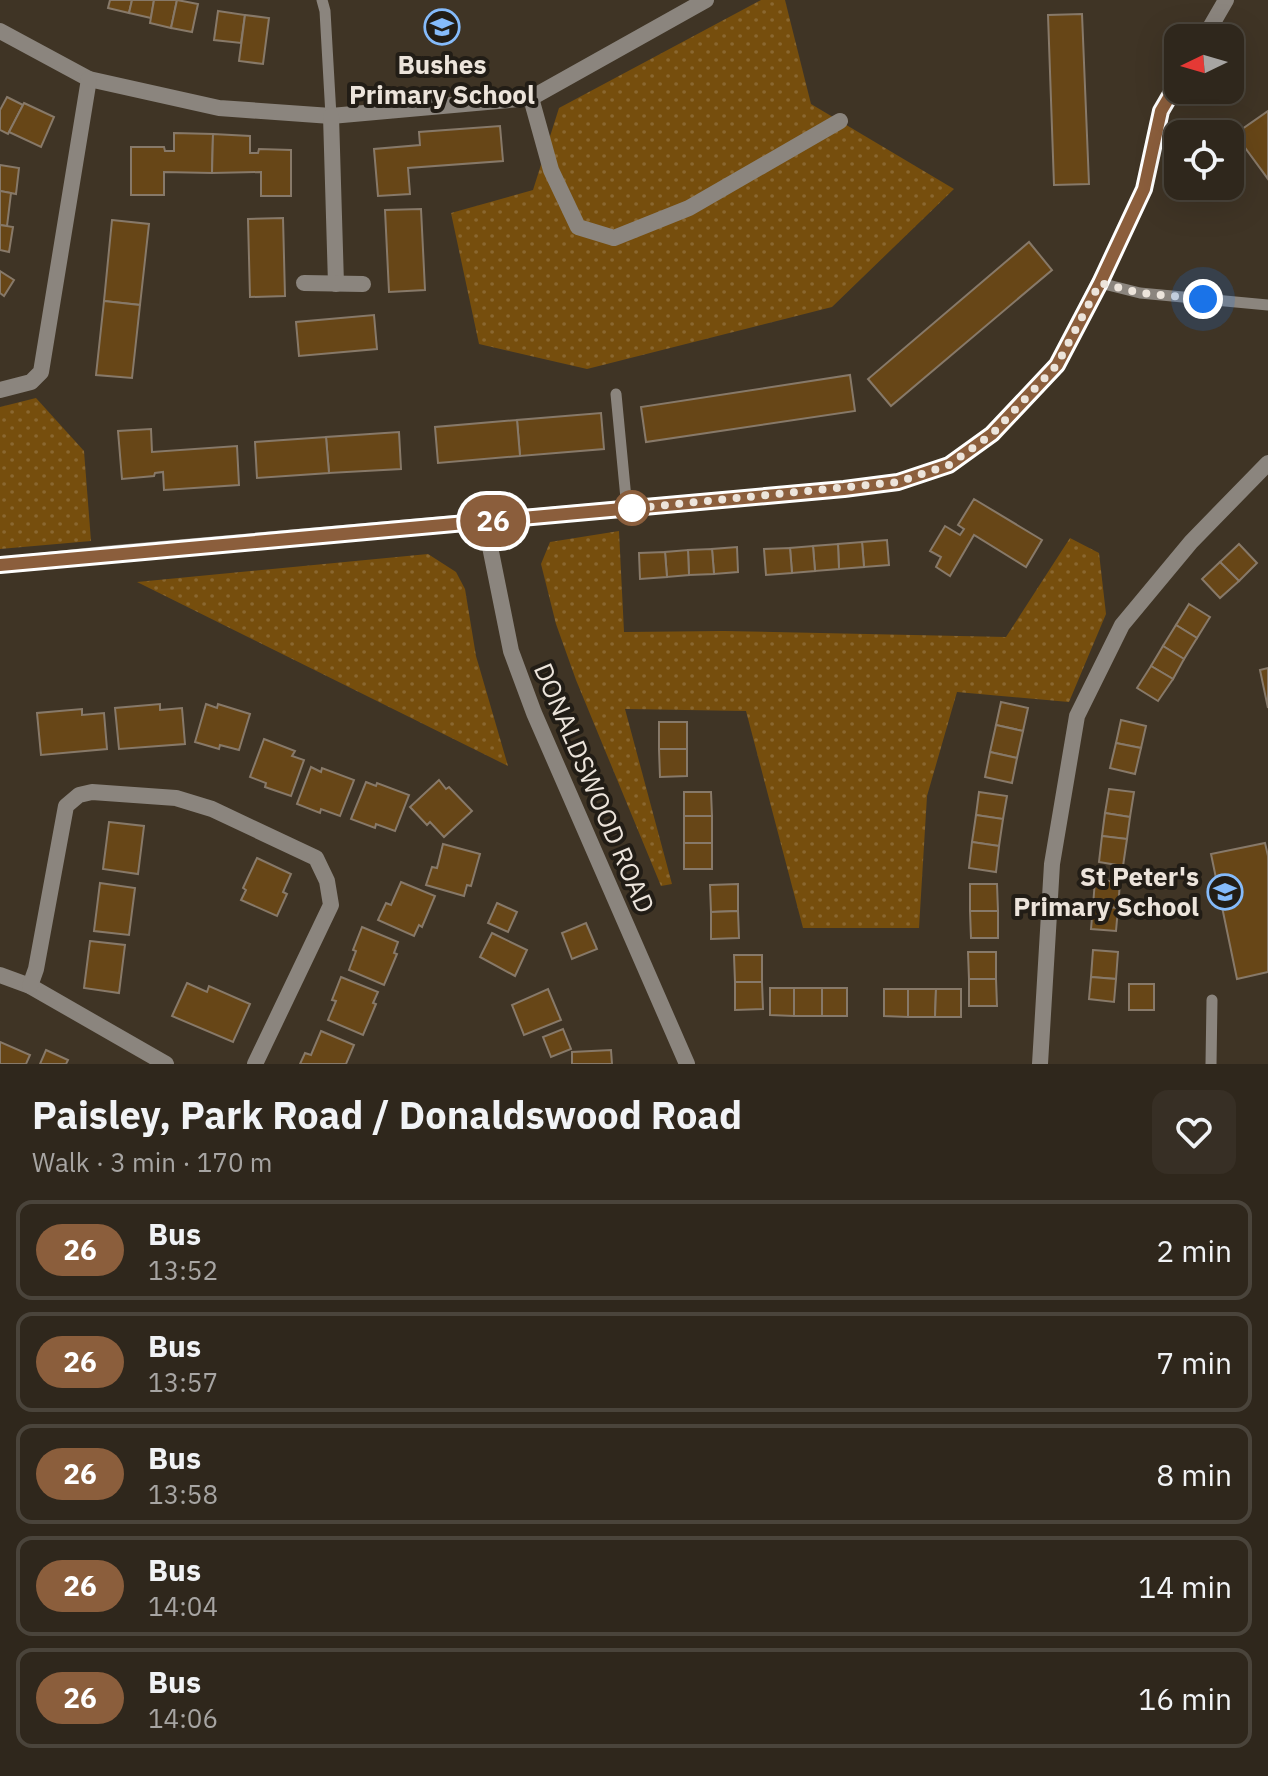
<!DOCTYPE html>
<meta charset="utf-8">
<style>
:root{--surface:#2f271c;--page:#372f25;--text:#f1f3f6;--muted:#a7a5a3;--line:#4a443b}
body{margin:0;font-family:"IBM Plex Sans",sans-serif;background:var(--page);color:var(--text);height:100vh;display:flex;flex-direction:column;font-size:30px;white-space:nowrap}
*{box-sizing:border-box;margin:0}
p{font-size:26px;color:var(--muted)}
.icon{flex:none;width:44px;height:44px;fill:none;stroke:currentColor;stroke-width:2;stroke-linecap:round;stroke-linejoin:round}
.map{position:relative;height:1064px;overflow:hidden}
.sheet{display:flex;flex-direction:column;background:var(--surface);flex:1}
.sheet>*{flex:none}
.badge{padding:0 16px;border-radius:26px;font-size:28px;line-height:52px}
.needle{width:52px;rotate:265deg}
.buttons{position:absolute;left:1164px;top:24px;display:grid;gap:16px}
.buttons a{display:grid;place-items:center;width:80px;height:80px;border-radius:16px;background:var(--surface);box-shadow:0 8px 32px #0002,0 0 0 2px var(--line);font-size:40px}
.you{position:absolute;width:40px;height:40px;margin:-20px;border:6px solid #fff;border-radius:50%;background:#1a73e8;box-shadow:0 0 0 12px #1a73e833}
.map>.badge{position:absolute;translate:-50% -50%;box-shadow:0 0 0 4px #fff}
.round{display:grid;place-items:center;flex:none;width:84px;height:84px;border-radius:16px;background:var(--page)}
.headline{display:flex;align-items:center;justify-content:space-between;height:136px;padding:0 32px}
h1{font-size:38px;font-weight:700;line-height:60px}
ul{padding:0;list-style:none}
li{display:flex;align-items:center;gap:24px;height:100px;margin:0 16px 12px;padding:0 16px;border:4px solid var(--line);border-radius:16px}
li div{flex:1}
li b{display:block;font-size:30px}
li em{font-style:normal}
li .badge{min-width:88px;font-weight:700;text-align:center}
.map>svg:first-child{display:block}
.grass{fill:url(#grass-dots)}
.building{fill:#674617;stroke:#877969;stroke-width:2}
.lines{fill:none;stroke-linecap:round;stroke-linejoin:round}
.service{stroke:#8b857e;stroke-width:11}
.minor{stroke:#8b857e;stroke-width:16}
.tertiary{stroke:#8b857e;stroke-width:16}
.line-casing{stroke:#fff;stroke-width:18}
.line{stroke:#8b5e3c;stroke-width:12}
.walk{stroke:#ece4db;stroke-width:8;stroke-dasharray:0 14.4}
.stop-dot{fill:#fff;stroke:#8b5e3c;stroke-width:4}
.labels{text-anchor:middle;stroke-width:8;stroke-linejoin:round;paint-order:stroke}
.poi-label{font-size:26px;font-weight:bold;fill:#ece4db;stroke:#221d16}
.street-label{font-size:26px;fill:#ece4db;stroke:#221d16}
</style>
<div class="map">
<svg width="1268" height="1064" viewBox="0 0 1268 1064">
<defs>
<pattern id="grass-dots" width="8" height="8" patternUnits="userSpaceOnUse" patternTransform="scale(2)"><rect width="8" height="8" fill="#764e0d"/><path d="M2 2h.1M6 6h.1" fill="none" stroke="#8a6730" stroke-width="1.8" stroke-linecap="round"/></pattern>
</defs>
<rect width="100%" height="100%" fill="#3f3425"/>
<g class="grass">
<polygon points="761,0 785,0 811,104 954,189 832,307 587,369 479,344 451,213 533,190 559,108"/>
<polygon points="36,398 84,451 91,541 0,549 0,407"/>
<polygon points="619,531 624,632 724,631 1006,637 1070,538 1099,553 1106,614 1069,702 957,692 927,796 919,928 803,928 746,711 625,709 672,884 661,886 576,680 556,624 541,564 550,542"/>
<polygon points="428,554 456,572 465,589 476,656 508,766 137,582"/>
</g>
<g class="building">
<polygon points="110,0 132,0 129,13 108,8"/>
<polygon points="132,0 154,0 151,18 129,13"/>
<polygon points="154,0 177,0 171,28 150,23"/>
<polygon points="177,0 198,4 192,32 171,28"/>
<polygon points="218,11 245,15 241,43 214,40"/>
<polygon points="1082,14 1089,184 1054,185 1048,15"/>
<polygon points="245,15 269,18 263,64 239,61"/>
<polygon points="7,97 23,105 8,134 0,130 0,110"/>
<polygon points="24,103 54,117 41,147 9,132"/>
<polygon points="1268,111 1268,179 1235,134"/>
<polygon points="500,126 503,161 408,168 410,194 378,196 374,149 420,145 419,132"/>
<polygon points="174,133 213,134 212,173 164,172 164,195 131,195 131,147 164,147 165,151 174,151"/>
<polygon points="213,134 250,136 250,153 258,153 259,149 291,150 291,196 261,196 261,172 212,173"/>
<polygon points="0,165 19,168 16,194 0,191"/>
<polygon points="0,191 11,193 7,226 0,225"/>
<polygon points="421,209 425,290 389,292 385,210"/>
<polygon points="283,218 285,296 250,297 248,219"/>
<polygon points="112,220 149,224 140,305 104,301"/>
<polygon points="0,225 13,227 9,252 0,250"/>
<polygon points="1029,242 1052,270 891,406 868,379"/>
<polygon points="0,271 14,280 4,296 0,293"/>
<polygon points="104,301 140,305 132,378 96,375"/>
<polygon points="374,315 377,349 299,356 296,322"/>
<polygon points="850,375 855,411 646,442 641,407"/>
<polygon points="601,413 604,449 520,456 517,420"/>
<polygon points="517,420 520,456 438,463 435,427"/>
<polygon points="151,429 152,452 237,446 239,485 164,490 163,472 155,473 154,476 122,479 118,431"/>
<polygon points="399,432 401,469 329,473 326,437"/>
<polygon points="326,437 329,473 257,478 255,442"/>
<polygon points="974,499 1042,540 1026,567 974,535 950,576 936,567 941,557 930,551 945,526 960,535 964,529 958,525"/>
<polygon points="887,540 889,565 864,567 862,542"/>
<polygon points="862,542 864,567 839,569 838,544"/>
<polygon points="838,544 839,569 815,571 813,546"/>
<polygon points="1239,544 1257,563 1239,581 1220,562"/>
<polygon points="813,546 815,571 792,573 790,548"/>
<polygon points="737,547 738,572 714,574 712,549"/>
<polygon points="790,548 792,573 766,575 764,549"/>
<polygon points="712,549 714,574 689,575 688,550"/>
<polygon points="688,550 689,575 667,577 665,552"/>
<polygon points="665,552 667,577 640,579 639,553"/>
<polygon points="1220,562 1239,581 1220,598 1202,579"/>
<polygon points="1189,604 1210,617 1197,638 1176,625"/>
<polygon points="1176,625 1197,638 1184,659 1163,646"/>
<polygon points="1163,646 1184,659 1173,679 1151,666"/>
<polygon points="1151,666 1173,679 1158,701 1137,688"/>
<polygon points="1268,668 1268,708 1260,670"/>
<polygon points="1001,702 1028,708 1023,731 996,725"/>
<polygon points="160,704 160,710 182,708 185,744 119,749 115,708"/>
<polygon points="206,704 217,708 218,704 250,714 239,750 220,745 219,749 195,742"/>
<polygon points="82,709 82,715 104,713 107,749 41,755 37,713"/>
<polygon points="1121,720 1146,726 1141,748 1116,743"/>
<rect x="659" y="722" width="28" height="27"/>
<polygon points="996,725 1023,731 1017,758 990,752"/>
<polygon points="264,739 295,751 292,756 304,760 291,796 265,787 266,783 250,777"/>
<polygon points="1116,743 1141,748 1135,774 1110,768"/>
<polygon points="659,749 687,749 687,776 660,777"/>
<polygon points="990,752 1017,758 1012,783 985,777"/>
<polygon points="311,767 321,772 322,768 354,780 340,816 321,809 320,813 297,804"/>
<polygon points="439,780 446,789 449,787 472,811 444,837 430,822 427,825 410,807"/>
<polygon points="366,782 376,786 377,783 409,795 395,831 376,824 375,828 351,819"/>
<polygon points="1109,789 1134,792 1130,817 1105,813"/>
<polygon points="684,792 711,792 712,816 684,816"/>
<polygon points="979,792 1007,796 1003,819 976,815"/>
<polygon points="1105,813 1130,817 1127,839 1102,836"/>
<polygon points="976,815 1003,819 999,846 972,842"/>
<rect x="684" y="816" width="28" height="27"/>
<polygon points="109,822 144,826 138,874 103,869"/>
<polygon points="1102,836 1127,839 1123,866 1099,862"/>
<polygon points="972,842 999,846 996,872 969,868"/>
<rect x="684" y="843" width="28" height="26"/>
<polygon points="1265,843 1268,856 1268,972 1237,979 1211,854"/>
<polygon points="443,844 480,854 471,886 467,885 464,896 426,885 432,867 437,868"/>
<polygon points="257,858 291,874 283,892 287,894 277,916 241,900 246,890 243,888"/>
<polygon points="1095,880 1120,882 1118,908 1093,906"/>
<polygon points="401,882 435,896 422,927 419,925 414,936 378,920 386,903 391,905"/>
<polygon points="100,883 135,888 129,935 94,931"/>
<polygon points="738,884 738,911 711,912 710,885"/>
<polygon points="970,884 997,884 998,911 970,911"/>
<polygon points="497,903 517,912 508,932 488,923"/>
<polygon points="1093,906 1118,908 1116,931 1091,929"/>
<polygon points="738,911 739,938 711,939 711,912"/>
<polygon points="970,911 998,911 998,938 971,938"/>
<polygon points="586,923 597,949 572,959 562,933"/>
<polygon points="362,927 398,942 394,953 397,954 384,985 349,970 356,951 353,950"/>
<polygon points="492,933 527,950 515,976 480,957"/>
<polygon points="90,941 125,945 119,993 84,988"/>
<polygon points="1093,950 1118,952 1116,979 1091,977"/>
<polygon points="968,952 996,952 996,979 969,979"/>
<polygon points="734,955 762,955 762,982 735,982"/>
<polygon points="341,977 378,992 373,1003 376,1004 363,1035 328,1020 336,1001 332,1000"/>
<polygon points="1091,977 1116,979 1114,1002 1089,999"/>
<polygon points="969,979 996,979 997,1006 969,1006"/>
<polygon points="735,982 762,982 763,1009 735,1010"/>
<polygon points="187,983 207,992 209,986 250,1004 233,1042 172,1016"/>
<rect x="1129" y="984" width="25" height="26"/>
<polygon points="770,988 794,988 794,1016 770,1015"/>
<rect x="794" y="988" width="28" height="28"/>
<rect x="822" y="988" width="25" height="28"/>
<polygon points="548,989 561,1020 524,1035 512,1005"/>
<polygon points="884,989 908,989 908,1017 884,1016"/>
<polygon points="908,989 936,989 935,1017 908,1017"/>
<polygon points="936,989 961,989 961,1017 935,1017"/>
<polygon points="563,1029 571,1049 551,1057 543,1037"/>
<polygon points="321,1031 354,1045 346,1064 300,1064 305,1053 311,1055"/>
<polygon points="0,1042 30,1055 26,1064 0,1064"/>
<polygon points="46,1050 68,1060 66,1064 40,1064"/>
<polygon points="611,1050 612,1064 572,1064 572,1052"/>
</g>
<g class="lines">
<g class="service">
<polyline points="322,0 325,11 331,116"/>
<polyline points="1100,283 1140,293 1268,305"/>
<polyline points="616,394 627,509"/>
<polyline points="1211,1064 1212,1000"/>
</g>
<g class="minor">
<polyline points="0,31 89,79 219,108 331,116 531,98 706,0"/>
<polyline points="531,98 551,170 578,227 614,238 689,208 840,121"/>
<polyline points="331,116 336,284"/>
<polyline points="304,283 363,284"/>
<polyline points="0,390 31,382 41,372 89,79"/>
<polyline points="0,975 30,986 166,1064"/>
<polyline points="30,986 36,969 66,806 79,795 92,792 176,798 212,809 316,858 327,881 331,905 255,1064"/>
<polyline points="1040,1064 1052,864 1077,716 1122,625 1191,542 1268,463"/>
</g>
<g class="tertiary">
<polyline points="1204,38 1226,0"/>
<polyline points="485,522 511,651 534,713 687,1064"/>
<polyline points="0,565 105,554 844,489 898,482 949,465 992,434 1057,365 1113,256 1144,189 1161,111 1178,82"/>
</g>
</g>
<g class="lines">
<defs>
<polyline id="line" points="0,565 844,489 898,482 949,465 992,434 1057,365 1100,283 1144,189 1161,111 1178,82"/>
</defs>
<use href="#line" class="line-casing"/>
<use href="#line" class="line"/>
<polyline class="walk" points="632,508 627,509 898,482 949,465 992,434 1057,365 1100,283 1140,293 1203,299"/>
</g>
<defs>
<symbol id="school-ring" viewBox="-11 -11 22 22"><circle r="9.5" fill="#221d16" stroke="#85bbfb" stroke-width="1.5"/><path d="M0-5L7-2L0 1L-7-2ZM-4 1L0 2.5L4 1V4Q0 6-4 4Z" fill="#85bbfb"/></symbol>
</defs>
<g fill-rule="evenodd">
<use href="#school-ring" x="422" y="7" width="40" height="40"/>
<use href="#school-ring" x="1205" y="872" width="40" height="40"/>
</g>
<circle class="stop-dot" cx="632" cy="508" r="16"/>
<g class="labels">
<g class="poi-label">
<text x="442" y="74">Bushes<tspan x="442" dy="30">Primary School</tspan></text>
<text x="1199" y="886" text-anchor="end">St Peter's<tspan x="1199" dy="30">Primary School</tspan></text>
</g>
<g class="street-label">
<text transform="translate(594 788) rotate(67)" y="9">DONALDSWOOD ROAD</text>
</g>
</g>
</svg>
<div class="buttons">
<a><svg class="needle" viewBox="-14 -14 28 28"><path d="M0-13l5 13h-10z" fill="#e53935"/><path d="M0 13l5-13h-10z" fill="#a7a5a3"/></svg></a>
<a><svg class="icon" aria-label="locate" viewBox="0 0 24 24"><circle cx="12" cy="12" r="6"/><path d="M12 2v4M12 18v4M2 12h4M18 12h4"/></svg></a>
</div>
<div class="you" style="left:1203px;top:299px"></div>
<b class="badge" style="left:493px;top:521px;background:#8b5e3c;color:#fff">26</b>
</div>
<section class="sheet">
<div class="headline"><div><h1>Paisley, Park Road / Donaldswood Road</h1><p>Walk · 3 min · 170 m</p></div><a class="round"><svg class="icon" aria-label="heart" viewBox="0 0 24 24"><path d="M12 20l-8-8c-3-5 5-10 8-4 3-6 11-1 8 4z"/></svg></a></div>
<ul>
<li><span class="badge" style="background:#8b5e3c;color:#fff">26</span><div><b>Bus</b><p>13:52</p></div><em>2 min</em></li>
<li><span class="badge" style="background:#8b5e3c;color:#fff">26</span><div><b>Bus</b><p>13:57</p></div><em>7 min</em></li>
<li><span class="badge" style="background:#8b5e3c;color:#fff">26</span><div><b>Bus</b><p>13:58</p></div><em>8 min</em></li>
<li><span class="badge" style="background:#8b5e3c;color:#fff">26</span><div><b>Bus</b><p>14:04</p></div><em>14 min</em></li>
<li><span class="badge" style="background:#8b5e3c;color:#fff">26</span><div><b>Bus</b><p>14:06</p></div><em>16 min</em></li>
</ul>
</section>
